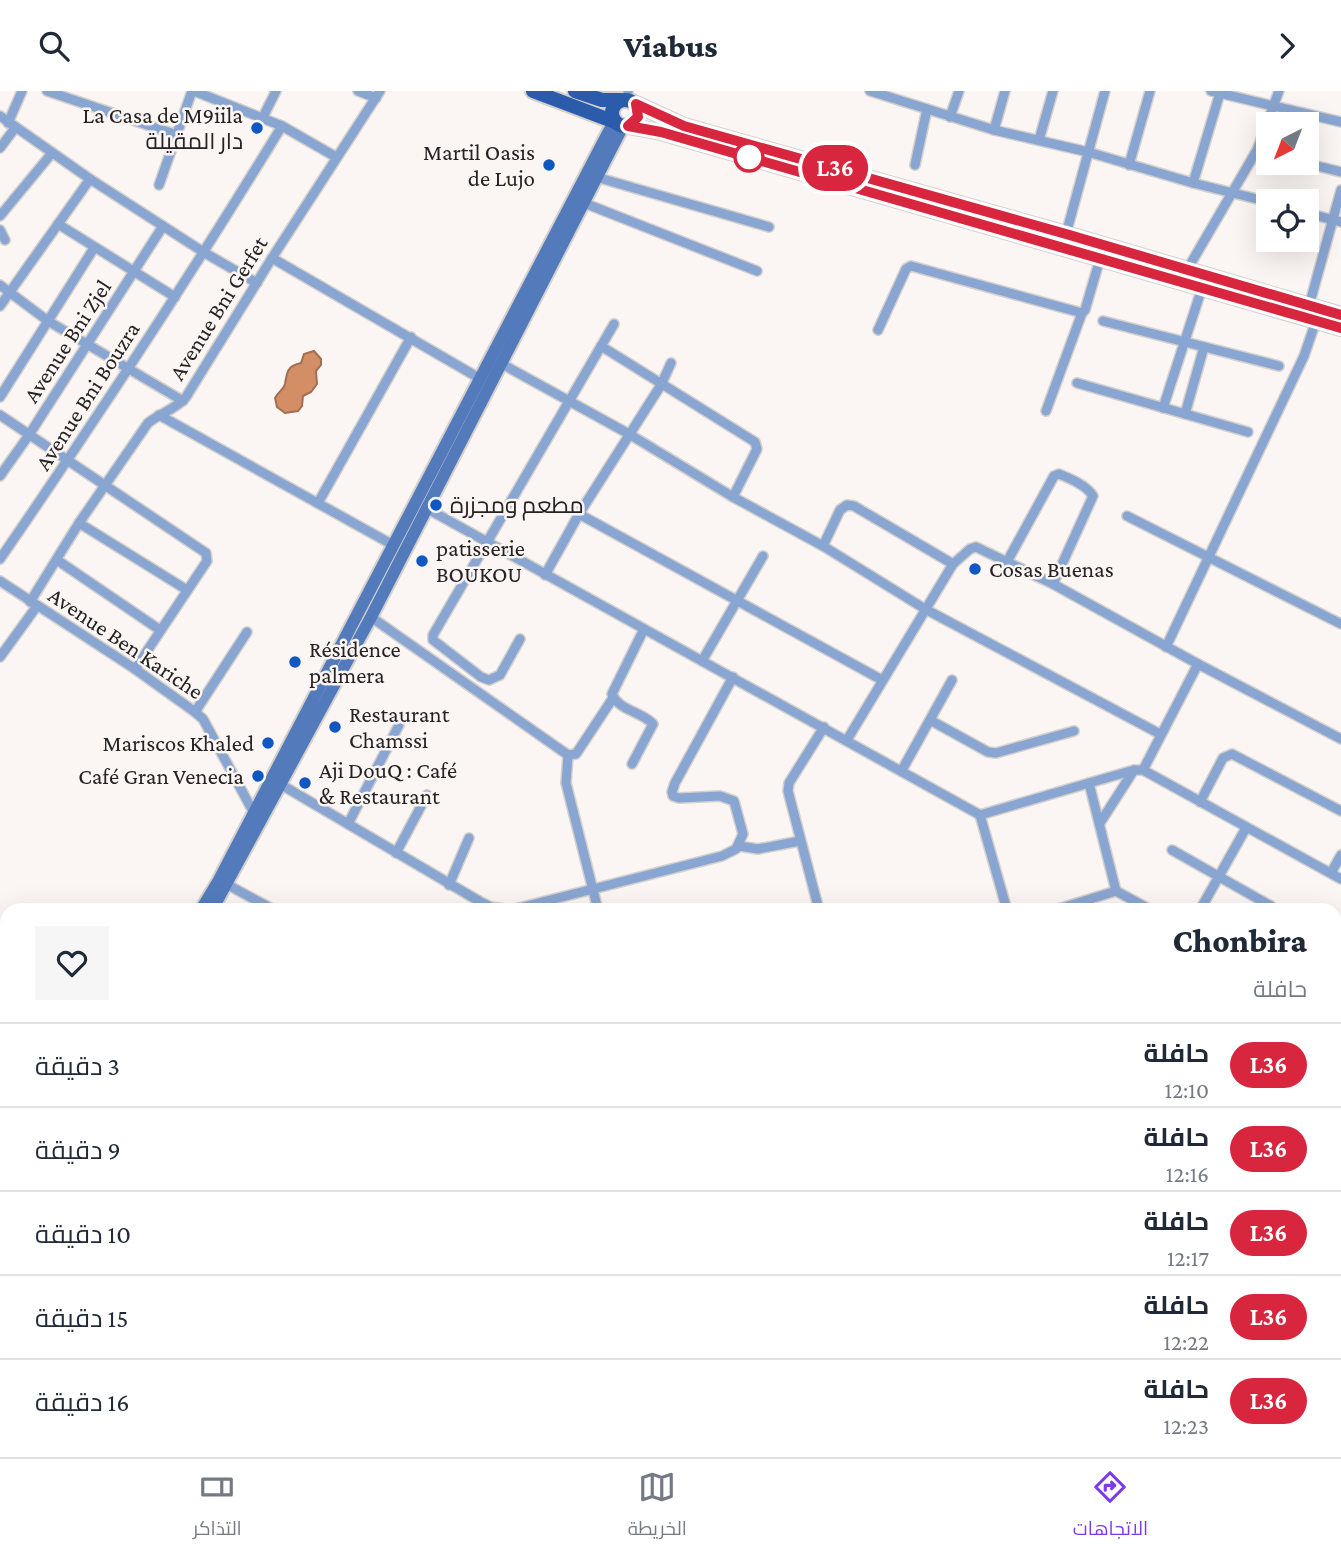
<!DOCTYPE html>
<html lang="ar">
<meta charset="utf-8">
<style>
:root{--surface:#fff;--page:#f6f6f7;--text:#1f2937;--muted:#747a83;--line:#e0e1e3;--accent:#7c3aed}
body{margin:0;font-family:"Crimson Pro",Cairo,serif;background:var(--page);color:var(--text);direction:rtl;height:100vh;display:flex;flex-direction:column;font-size:26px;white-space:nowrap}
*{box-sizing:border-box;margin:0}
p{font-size:23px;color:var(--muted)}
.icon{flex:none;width:38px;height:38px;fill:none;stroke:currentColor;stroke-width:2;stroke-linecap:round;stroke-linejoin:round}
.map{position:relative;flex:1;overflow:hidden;direction:ltr}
.panel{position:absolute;left:0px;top:812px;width:1342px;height:555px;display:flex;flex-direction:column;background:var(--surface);border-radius:21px 21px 0 0;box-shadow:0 7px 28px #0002;direction:rtl}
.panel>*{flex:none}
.badge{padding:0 14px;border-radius:23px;font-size:24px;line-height:46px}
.needle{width:46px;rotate:222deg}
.tools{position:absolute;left:1256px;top:21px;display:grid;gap:14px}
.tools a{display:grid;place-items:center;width:63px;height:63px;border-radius:0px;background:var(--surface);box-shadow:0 7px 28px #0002;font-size:35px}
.map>.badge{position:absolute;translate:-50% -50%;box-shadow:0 0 0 4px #fff}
.round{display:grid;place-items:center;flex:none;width:74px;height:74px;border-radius:0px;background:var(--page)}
.summary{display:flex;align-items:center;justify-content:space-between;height:119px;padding:0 35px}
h1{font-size:33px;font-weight:800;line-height:52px}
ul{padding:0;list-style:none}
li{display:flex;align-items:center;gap:21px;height:84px;padding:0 35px;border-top:2px solid var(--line)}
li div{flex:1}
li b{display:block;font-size:26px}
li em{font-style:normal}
li .badge{min-width:77px;font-weight:700;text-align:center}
header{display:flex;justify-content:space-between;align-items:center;height:91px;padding:0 35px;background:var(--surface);font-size:32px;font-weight:800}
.tabs{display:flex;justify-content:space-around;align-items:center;height:98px;border-top:2px solid var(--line);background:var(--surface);font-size:19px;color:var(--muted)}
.tabs a{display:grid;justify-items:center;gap:4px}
.tabs .active{color:var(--accent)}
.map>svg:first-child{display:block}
.green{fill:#fee1d1}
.water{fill:#d48e66;stroke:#a06e51;stroke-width:2}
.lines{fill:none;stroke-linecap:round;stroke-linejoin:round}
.street-casing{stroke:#d4d0cd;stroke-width:12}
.secondary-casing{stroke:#d4d0cd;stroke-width:16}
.primary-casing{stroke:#d4d0cd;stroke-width:18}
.street{stroke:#89a5d1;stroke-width:9}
.secondary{stroke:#537bbc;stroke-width:12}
.primary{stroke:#2b5cab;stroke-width:14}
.line-casing{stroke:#fff;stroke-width:16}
.line{stroke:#d7263d;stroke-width:10}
.poi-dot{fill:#0f57c1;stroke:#fbf6f3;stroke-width:2.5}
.stop-dot{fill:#fff;stroke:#d7263d;stroke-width:3.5}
.labels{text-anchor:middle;stroke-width:5;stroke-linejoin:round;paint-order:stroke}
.poi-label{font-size:23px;fill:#252221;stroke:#fbf6f3;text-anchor:start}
.street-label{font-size:23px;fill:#252221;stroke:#fbf6f3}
</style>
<header><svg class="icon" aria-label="forward" viewBox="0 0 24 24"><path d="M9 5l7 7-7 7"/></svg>Viabus<svg class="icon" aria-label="search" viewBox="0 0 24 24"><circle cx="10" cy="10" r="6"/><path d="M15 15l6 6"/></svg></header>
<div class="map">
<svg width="1341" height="1366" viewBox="0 0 1341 1366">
<rect width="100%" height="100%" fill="#fbf6f3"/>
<polygon class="green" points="1341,927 1341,1366 981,1366 983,1360 1335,1360 1335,932"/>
<path class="water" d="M314,260L321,268V274L316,280L317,293L311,301L303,305L302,315L298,320L285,322L277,316L275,307C278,301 284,298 285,293C287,281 287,275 301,272L304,263Z"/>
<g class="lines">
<defs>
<g id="street">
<polyline points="47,0 177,44"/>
<polyline points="194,0 282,35 336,66"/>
<polyline points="358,0 376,7"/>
<polyline points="870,0 994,39 1088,61 1193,92 1269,111"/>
<polyline points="1211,0 1341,31"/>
<polyline points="628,9 628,0"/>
<polyline points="0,25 90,88 205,162 257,192"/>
<polyline points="263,26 276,0"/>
<polyline points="950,26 959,0"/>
<polyline points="8,32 22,0"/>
<polyline points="994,39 1005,0"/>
<polyline points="1039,49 1053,0"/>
<polyline points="0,57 15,37"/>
<polyline points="1305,72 1341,81"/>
<polyline points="915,74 927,18"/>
<polyline points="1129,74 1150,0"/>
<polyline points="596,86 769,136"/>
<polyline points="1193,92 1220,2"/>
<polyline points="159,94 192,0"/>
<polyline points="584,112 757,180"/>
<polyline points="1307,122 1341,131"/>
<polyline points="0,125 52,62"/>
<polyline points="58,133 175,206"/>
<polyline points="0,139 5,149"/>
<polyline points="1066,143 1105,0"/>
<polyline points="272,167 479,287"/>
<polyline points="1187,179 1257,59 1279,0"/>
<polyline points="0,194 48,230 183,310"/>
<polyline points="0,215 90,88"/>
<polyline points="1309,215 1341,99"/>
<polyline points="1103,230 1279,275"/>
<polyline points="878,239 906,178 911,175 1082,222 1085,219 1100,168"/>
<polyline points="601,255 755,351 757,358 733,406"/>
<polyline points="502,273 629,343 733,406 823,455 925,518 1160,643"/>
<polyline points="1077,292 1248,341"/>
<polyline points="0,306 94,157"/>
<polyline points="1163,317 1202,197"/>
<polyline points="1046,320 1082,222"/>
<polyline points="1185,323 1204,256"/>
<polyline points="0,324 206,462 207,470 135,578"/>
<polyline points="159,324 393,454"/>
<polyline points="0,385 29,344 163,135"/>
<polyline points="318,412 411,246"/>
<polyline points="426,417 980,724"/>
<polyline points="579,423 882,589"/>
<polyline points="1127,425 1341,533"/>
<polyline points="79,432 187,499"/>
<polyline points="823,455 840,419 847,414 854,415 953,473"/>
<path d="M0,468C98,326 192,182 282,35"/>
<polyline points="57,469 160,539"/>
<path d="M1008,469L1054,385L1059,383C1071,388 1086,394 1093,405L1053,493"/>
<polyline points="545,484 579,423 661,294 671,272"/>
<polyline points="0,490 135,578 195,621 203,628 255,724"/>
<path d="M30,511L79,432L148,332C160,322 175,319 186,306L272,167L380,0"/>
<polyline points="371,526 568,664 576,663 613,607"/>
<polyline points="520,548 500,584 489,589 481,586 433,549 433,544 614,233"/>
<polyline points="1166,556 1304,265 1316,230"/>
<polyline points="0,566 37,515"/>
<polyline points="702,570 763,465"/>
<polyline points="195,621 247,541"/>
<polyline points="930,629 988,661 996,662 1074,640"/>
<polyline points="847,649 953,473 970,458 976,456 1053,493 1198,573 1341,648"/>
<polyline points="568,664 566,692 598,819"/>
<path d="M632,673L653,633C641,620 619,620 612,603L644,538"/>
<polyline points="902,679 952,589"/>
<polyline points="1143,679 1341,788"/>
<polyline points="1089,692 1134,679 1143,679 1198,573"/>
<polyline points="280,693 479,810 491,816 511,819 722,765 736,758 743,743 734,710 720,705 679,707 673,705 672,701 675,692 733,586"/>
<polyline points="1200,711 1223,667 1232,663 1341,720"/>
<polyline points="1100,732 1134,679"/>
<polyline points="348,733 399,634"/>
<polyline points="739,755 758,758 800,750"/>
<polyline points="1172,759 1271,815"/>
<polyline points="396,762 427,704"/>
<polyline points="1331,782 1341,764"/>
<polyline points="228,794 274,819"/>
<polyline points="449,794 469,747"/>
<polyline points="819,819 788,700 789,692 824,636"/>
<polyline points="1007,819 980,724 1089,692 1116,800"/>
<polyline points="1055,819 1116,800 1151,819"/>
<polyline points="1200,819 1246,737"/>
<polyline points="1335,903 1341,898"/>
<polyline points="0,906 7,910"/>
<polyline points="0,1065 7,1068"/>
<polyline points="0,1247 7,1252"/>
<polyline points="189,1360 199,1366"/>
<polyline points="521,1360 532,1366"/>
<polyline points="751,1360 761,1366"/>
<polyline points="77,1366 81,1360"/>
<polyline points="396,1366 401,1360"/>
<polyline points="586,1366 590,1360"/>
<polyline points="881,1366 882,1360"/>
</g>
<g id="secondary">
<polyline points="201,819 219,789 609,40 616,32"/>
<polyline points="212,819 371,526 623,35"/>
<polyline points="0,1127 7,1116"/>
<polyline points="0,1147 7,1136"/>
</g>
<g id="primary">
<polyline points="533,0 615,31"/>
<polyline points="575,0 602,9 620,9"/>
<circle cx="625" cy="22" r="13"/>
<polyline points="636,13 684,35 1066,143 1341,224"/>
<polyline points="628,35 661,41 1341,237"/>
</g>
</defs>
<use href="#street" class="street-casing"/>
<use href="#secondary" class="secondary-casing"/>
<use href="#primary" class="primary-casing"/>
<use href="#street" class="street"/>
<use href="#secondary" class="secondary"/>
<use href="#primary" class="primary"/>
</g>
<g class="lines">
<defs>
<polyline id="line" points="1341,224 1066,143 684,35 636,13 638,26 628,35 661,41 1341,237"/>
</defs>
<use href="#line" class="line-casing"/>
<use href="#line" class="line"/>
</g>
<g class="poi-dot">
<circle cx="257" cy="37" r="7"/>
<circle cx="549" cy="74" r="7"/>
<circle cx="436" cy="414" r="7"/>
<circle cx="422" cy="470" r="7"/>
<circle cx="975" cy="478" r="7"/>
<circle cx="295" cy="571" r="7"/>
<circle cx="335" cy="636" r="7"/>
<circle cx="268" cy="652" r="7"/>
<circle cx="258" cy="685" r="7"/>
<circle cx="305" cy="692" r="7"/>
</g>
<circle class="stop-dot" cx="749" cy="66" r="14"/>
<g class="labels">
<g class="poi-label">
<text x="243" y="32" text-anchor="end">La Casa de M9iila<tspan x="243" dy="26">دار المقيلة</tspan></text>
<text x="535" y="69" text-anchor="end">Martil Oasis<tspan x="535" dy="26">de Lujo</tspan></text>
<text x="450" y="422">مطعم ومجزرة</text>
<text x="436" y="465">patisserie<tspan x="436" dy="26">BOUKOU</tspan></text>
<text x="989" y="486">Cosas Buenas</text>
<text x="309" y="566">Résidence<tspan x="309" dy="26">palmera</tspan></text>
<text x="349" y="631">Restaurant<tspan x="349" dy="26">Chamssi</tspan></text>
<text x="254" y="660" text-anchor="end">Mariscos Khaled</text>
<text x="319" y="687">Aji DouQ : Café<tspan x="319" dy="26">&amp; Restaurant</tspan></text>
<text x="244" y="693" text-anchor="end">Café Gran Venecia</text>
</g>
<g class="street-label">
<text transform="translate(218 217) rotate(-58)" y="8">Avenue Bni Gerfet</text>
<text transform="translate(67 250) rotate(-57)" y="8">Avenue Bni Zjel</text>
<text transform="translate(87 305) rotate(-57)" y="8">Avenue Bni Bouzra</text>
<text transform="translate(126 552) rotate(34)" y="8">Avenue Ben Kariche</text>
</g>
</g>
</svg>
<div class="tools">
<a><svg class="needle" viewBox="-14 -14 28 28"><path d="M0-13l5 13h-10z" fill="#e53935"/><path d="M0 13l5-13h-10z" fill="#747a83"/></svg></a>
<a><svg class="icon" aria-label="locate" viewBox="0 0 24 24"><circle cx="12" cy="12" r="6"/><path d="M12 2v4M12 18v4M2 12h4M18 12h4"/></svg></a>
</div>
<b class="badge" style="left:835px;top:77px;background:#d7263d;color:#fff">L36</b>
<section class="panel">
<div class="summary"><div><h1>Chonbira</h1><p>حافلة</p></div><a class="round"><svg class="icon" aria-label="heart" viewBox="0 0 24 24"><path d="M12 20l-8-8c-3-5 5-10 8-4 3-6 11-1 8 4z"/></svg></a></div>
<ul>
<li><span class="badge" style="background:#d7263d;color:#fff">L36</span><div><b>حافلة</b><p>12:10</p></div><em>3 دقيقة</em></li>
<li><span class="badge" style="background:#d7263d;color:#fff">L36</span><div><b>حافلة</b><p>12:16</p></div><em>9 دقيقة</em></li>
<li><span class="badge" style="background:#d7263d;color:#fff">L36</span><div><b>حافلة</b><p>12:17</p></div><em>10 دقيقة</em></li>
<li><span class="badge" style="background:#d7263d;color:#fff">L36</span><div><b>حافلة</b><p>12:22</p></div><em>15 دقيقة</em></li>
<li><span class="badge" style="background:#d7263d;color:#fff">L36</span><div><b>حافلة</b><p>12:23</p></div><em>16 دقيقة</em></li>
</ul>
</section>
</div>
<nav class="tabs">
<a class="active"><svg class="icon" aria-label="directions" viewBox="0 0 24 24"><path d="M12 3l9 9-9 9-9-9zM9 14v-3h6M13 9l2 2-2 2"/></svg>الاتجاهات</a>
<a><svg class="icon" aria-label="map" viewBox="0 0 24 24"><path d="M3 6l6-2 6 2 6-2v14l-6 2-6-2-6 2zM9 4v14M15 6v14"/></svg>الخريطة</a>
<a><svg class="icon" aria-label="tickets" viewBox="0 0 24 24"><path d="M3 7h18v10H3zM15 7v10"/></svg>التذاكر</a>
</nav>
